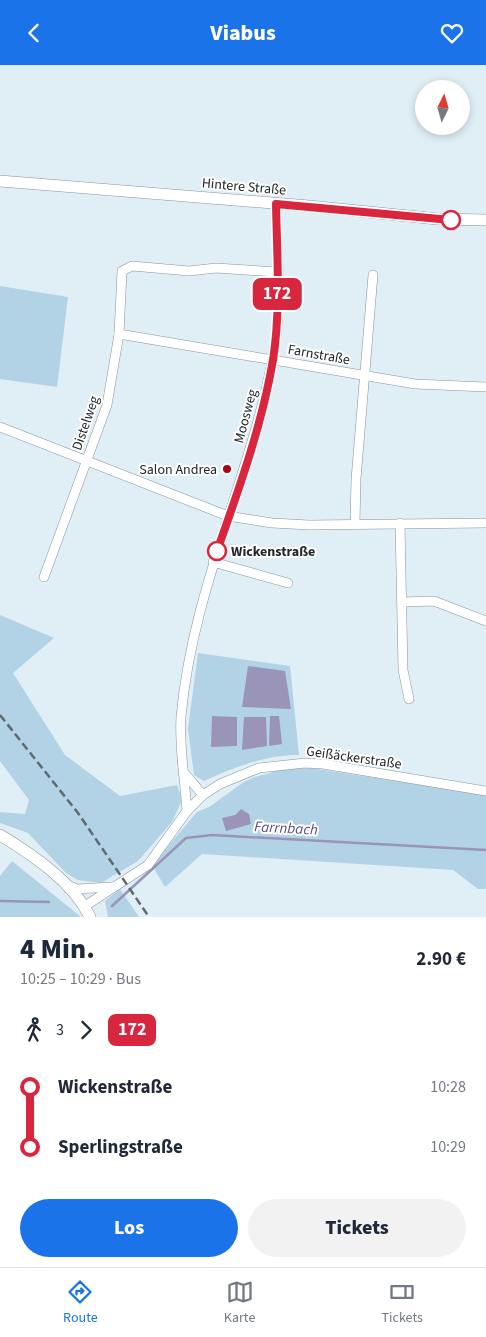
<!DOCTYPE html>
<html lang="de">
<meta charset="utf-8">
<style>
:root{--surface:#fff;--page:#f2f2f3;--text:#1f2937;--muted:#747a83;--line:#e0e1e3;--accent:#1a73e8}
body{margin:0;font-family:"Source Sans 3",sans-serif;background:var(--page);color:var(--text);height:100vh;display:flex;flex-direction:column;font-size:19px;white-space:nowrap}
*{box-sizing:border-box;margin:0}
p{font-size:16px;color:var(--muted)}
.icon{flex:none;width:28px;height:28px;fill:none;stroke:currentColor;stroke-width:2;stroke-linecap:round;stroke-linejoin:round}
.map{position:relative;height:852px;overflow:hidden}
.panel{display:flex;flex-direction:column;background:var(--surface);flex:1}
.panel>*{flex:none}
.badge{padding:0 10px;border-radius:8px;font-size:18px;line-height:32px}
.needle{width:32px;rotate:5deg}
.buttons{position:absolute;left:415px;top:15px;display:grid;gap:10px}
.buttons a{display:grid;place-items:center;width:55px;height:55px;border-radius:50%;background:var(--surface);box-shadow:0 2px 8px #0003;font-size:25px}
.map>.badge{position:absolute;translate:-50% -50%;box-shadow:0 0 0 2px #fff}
.legs{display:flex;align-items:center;gap:8px;height:55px;padding:0 20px;font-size:16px}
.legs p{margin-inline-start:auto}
.summary{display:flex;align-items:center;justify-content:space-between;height:85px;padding:0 20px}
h1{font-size:28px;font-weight:800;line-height:38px}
.button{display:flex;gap:10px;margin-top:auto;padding:10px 20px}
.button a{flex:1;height:58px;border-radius:30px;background:var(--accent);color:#fff;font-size:20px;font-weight:800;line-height:58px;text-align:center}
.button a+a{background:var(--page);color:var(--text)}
ul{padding:0 20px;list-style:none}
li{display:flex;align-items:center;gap:18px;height:60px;font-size:19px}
li i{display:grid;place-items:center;width:8px;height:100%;margin:0 6px;background:currentColor}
li i::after{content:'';width:12px;height:12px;margin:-6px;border:4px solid;border-radius:50%;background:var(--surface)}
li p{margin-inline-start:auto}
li:first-child i{background:linear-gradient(#0000 50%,currentColor 0)}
li:last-child i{background:linear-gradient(currentColor 50%,#0000 0)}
header{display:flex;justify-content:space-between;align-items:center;height:65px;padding:0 20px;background:var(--accent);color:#fff;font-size:22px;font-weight:800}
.tab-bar{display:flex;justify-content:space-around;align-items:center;height:70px;border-top:1px solid var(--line);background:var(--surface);font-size:14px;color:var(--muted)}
.tab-bar a{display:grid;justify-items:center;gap:2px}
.tab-bar .active{color:var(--accent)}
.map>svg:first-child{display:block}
.green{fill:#b2d3e5}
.water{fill:#9a94b9}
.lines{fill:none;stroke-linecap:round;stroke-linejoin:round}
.stream{stroke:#9a94b9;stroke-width:2.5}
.minor-casing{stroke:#87949c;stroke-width:10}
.tertiary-casing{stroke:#87949c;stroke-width:12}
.minor{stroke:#fff;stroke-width:9}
.tertiary{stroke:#fff;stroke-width:11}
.rail{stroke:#61696e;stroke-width:2.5;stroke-dasharray:8 4;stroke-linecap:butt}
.line-1-casing{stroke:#fff;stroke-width:11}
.line-1{stroke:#d7263d;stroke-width:8}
.stop-1-dot{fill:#fff;stroke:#d7263d;stroke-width:2.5}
.poi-dot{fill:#a20713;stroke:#fff;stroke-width:2}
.labels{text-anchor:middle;stroke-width:4;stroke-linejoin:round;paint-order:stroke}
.street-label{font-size:14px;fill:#22272a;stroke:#fff}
.poi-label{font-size:14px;fill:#22272a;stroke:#fff;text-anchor:end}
.stop-label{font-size:14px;font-weight:bold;fill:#22272a;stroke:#fff;text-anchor:start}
.water-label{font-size:15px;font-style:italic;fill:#584c80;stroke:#fff}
</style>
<header><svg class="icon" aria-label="back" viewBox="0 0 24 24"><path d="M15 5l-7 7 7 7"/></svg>Viabus<svg class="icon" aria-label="heart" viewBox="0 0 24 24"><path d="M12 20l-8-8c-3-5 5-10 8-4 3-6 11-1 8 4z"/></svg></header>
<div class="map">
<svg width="486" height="852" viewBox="0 0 486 852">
<rect width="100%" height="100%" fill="#e0eef6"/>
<g class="green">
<polygon points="0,221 68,232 57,322 0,314"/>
<polygon points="0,550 54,573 13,608 65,690 120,731 177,720 182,735 172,757 138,796 101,818 78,815 66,808 28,768 0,758 0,747 25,749 29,735 0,696"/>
<path d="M198,588L290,601L299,690C265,690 235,702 204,716L194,710L188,664Z"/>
<polygon points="311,703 486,730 486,824 478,824 453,805 202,789 165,822 152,800 197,747 209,742 244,717 255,712 284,704"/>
<polygon points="12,796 81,852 0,852 0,811"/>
<polygon points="120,824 139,852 108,852 105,836"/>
</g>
<g class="water">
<polygon points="248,601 285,606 291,644 242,642"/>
<polygon points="212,651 237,652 237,681 211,682"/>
<polygon points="270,651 279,651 282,679 269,681"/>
<polygon points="244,652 266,652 267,681 242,685"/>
<polygon points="241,744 249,749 251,759 226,766 222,753 235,750"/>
</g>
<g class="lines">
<g class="stream">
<polyline points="0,836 49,837"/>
<polyline points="112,841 186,773 212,770 486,785"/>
</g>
<defs>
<g id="minor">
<polyline points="119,269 415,319 486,322"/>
<polyline points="0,362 228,451 272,458 309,460 486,458"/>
<polyline points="355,458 356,414 373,210"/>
<polyline points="400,458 403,605 409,634"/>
<polyline points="213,497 288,518"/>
<polyline points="44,512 107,340 119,269 122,206 132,201 189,206 216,203 277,207"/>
<polyline points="403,537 434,536 486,556"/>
<polyline points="185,709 203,730"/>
<path d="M187,746C185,715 179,683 181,652C192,527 248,418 272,297C283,246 277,190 276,139"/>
<polyline points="68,820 77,824 112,822"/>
<polyline points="85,841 148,800 187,746 203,730 220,719 259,703 305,698 323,699 486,726"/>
</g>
<g id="tertiary">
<polyline points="0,116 309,141 438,154 486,155"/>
<path d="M0,770C33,790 73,817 90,852"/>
</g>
</defs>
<use href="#minor" class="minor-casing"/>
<use href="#tertiary" class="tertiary-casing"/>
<use href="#minor" class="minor"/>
<use href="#tertiary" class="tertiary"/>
<polyline class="rail" points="0,650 78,748 149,852"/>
</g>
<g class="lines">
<defs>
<path id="line-1" d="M217,486C239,424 262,360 273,295C281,244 277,190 276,139L451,155"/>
</defs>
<use href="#line-1" class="line-1-casing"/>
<use href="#line-1" class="line-1"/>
</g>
<g class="stop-1-dot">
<circle cx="451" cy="155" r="9"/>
<circle cx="217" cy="486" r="9"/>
</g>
<circle class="poi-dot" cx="227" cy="404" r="5"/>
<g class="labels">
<g class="street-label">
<text transform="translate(244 121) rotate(5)" y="5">Hintere Straße</text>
<text transform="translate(319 289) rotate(10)" y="5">Farnstraße</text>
<text transform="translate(245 351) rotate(-75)" y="5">Moosweg</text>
<text transform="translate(85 358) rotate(-71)" y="5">Distelweg</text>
<text transform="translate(354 692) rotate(8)" y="5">Geißäckerstraße</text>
</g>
<g class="poi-label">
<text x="217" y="409">Salon Andrea</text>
</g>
<g class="stop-label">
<text x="231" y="491">Wickenstraße</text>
</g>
<g class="water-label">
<text transform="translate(286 763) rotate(3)" y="5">Farrnbach</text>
</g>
</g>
</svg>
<div class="buttons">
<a><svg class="needle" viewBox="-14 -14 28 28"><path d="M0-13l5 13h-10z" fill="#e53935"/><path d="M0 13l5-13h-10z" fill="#747a83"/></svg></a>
</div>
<b class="badge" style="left:277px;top:229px;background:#d7263d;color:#fff">172</b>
</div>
<section class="panel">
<div class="summary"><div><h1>4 Min.</h1><p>10:25 – 10:29 · Bus</p></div><b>2.90 €</b></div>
<div class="legs"><svg class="icon" aria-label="walk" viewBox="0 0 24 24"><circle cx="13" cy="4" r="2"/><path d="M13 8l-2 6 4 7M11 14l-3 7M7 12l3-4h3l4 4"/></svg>3<svg class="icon" aria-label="forward" viewBox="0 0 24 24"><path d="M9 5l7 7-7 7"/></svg><b class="badge" style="background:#d7263d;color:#fff">172</b></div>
<ul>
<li><i style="color:#d7263d"></i><b>Wickenstraße</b><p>10:28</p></li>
<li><i style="color:#d7263d"></i><b>Sperlingstraße</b><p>10:29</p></li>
</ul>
<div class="button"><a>Los</a><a>Tickets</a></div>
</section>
<nav class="tab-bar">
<a class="active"><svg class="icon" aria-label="directions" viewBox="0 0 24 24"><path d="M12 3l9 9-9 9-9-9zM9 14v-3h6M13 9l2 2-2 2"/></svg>Route</a>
<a><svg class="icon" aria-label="map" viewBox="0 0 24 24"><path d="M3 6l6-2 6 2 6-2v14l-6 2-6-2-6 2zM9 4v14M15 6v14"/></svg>Karte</a>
<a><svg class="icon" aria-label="tickets" viewBox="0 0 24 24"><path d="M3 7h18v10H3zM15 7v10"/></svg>Tickets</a>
</nav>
